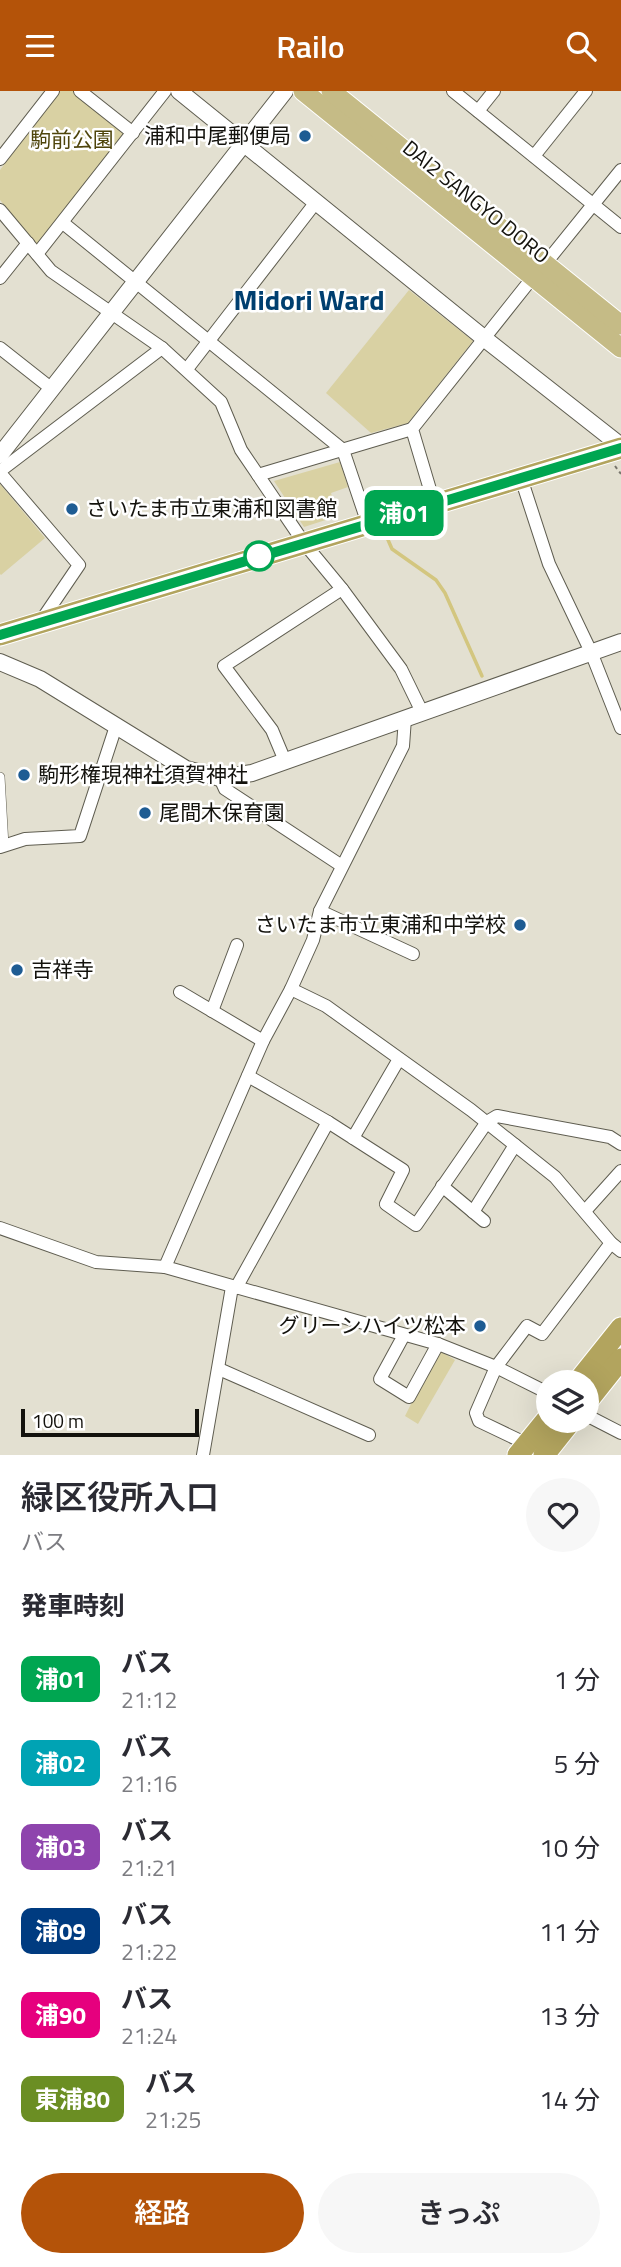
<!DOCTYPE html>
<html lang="ja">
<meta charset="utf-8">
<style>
:root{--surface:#fff;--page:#f7f7f7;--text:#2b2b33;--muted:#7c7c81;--accent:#b45309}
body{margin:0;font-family:"Titillium Web","Noto Sans JP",sans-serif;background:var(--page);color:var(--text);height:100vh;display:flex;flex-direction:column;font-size:26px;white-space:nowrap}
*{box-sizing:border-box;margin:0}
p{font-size:23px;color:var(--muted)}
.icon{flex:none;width:38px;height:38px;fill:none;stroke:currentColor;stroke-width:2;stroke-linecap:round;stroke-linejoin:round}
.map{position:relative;height:1364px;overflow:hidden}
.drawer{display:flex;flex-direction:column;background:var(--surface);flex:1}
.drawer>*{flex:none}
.badge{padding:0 14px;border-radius:10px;font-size:24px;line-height:46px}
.fabs{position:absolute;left:536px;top:1279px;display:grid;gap:14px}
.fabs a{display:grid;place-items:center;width:63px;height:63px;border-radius:50%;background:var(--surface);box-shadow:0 7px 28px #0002;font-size:35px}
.scale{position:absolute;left:21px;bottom:18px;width:178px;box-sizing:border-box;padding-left:7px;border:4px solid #13120d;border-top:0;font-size:19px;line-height:24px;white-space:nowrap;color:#13120d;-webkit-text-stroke:5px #fff;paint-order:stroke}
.map>.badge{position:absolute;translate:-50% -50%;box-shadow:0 0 0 4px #fff}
h2{padding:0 21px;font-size:26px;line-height:63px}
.round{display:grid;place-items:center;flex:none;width:74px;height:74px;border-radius:37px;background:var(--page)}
.overview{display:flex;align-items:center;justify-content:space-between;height:119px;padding:0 21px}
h1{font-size:33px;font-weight:600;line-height:52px}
.primary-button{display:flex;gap:14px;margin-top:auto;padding:14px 21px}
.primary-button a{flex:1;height:80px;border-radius:42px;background:var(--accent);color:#fff;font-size:28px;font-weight:600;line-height:80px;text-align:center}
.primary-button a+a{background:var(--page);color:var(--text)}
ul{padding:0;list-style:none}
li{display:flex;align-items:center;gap:21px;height:84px;padding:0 21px}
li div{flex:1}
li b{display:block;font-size:26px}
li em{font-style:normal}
li .badge{min-width:77px;font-weight:700;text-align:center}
header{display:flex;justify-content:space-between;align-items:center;height:91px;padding:0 21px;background:var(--accent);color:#fff;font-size:32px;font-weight:600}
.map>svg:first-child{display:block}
.green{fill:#d9d1a3}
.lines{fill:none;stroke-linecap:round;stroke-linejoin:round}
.stream{stroke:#d3c67f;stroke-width:3.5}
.pedestrian-casing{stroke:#5f5d50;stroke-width:10}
.minor-casing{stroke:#5f5d50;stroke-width:14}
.tertiary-casing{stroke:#5f5d50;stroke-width:18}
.primary-casing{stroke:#fff;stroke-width:21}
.trunk-casing{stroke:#fff;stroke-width:23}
.path{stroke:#78766c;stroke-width:2;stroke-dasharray:3.5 3.5;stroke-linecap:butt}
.pedestrian{stroke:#fff;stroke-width:9}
.minor{stroke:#fff;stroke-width:12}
.tertiary{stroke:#fff;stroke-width:16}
.primary{stroke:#c5bb86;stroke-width:19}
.trunk{stroke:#b2a45e;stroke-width:21}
.line-casing{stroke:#fff;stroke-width:16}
.line{stroke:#00a651;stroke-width:10}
.poi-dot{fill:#1e5c93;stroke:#fff;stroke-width:2.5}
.stop-dot{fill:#fff;stroke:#00a651;stroke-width:3.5}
.labels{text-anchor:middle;stroke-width:5;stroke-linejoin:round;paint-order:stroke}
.poi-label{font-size:21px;fill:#13120d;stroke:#fff;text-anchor:start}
.park-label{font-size:21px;fill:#4e440b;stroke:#fff}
.street-label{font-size:21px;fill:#13120d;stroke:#fff}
.district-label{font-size:28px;font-weight:bold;fill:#003f6f;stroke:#fff}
</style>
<header><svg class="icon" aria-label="menu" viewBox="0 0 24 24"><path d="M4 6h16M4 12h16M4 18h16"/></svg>Railo<svg class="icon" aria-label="search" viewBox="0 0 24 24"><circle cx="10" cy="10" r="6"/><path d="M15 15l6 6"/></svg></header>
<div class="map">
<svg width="621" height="1364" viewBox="0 0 621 1364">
<rect width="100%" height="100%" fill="#e3e0d1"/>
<g class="green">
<polygon points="60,0 74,0 123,38 124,45 38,156 0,109 0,79"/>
<polygon points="409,199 473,250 408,332 371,342 326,302"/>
<polygon points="340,371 348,396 331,402 338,425 304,436 274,390"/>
<polygon points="0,393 45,447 1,484 0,483"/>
<polygon points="438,1259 455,1269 418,1333 405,1325"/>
</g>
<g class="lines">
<polyline class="stream" points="385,442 392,458 436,489 445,502 482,585"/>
<defs>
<polyline id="pedestrian" points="0,686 4,755"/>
<g id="minor">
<polyline points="80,0 133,42"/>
<polyline points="453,0 621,136"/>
<polyline points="478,20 494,0"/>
<polyline points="534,65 586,0"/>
<polyline points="0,68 53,0"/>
<polyline points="0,119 51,180 162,257 221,311 241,359 304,452 342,498 401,578 422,621"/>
<polyline points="63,132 343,359 368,433"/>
<polyline points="37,163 165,0"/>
<polyline points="545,173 621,79"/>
<polyline points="0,187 28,152"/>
<polyline points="0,257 52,298"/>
<polyline points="187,278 316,111"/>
<polyline points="0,380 162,257"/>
<polyline points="0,382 79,474 41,530"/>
<polyline points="258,384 412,338"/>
<polyline points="521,387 549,473 591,561 621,637"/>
<polyline points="434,412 412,338 533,186"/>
<polyline points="285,670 272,639 224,575 342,498"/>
<polyline points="220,687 225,698 342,775"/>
<polyline points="0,756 25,748 80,745 116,635"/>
<polyline points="320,820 413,863"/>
<polyline points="291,898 326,915 471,1019 555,1086 611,1152 621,1160"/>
<polyline points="180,901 263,950"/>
<polyline points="212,920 237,854"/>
<polyline points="248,985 328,1031 403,1079 386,1113 416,1134 487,1031 497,1025 610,1046 621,1053"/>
<polyline points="353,1047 399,968"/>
<polyline points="442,1095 484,1130"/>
<polyline points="585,1120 621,1080"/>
<polyline points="473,1121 515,1054"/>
<polyline points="0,1137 96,1171 165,1176 438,1253 496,1276 548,1302"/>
<polyline points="165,1176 263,950 291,898 313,849 320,820 403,655 405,627"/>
<polyline points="236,1197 328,1031"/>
<polyline points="404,1244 380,1288 409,1306 438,1253"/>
<polyline points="219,1278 369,1344"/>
<polyline points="586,1324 621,1342"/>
<polyline points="527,1353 479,1330 476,1322 496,1276 527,1235 542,1243 611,1152"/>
<polyline points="203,1364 232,1196"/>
</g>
<g id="tertiary">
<polyline points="179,0 485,248 621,355"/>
<polyline points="0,364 285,0"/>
<polyline points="0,571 40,588 186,678 220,687 252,682 621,551"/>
</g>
<g id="primary">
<polyline points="303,0 621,257"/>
<polyline points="331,0 621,234"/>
</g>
<g id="trunk">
<polyline points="0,544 621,357"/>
<polyline points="577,1292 621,1237"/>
<polyline points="586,1312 621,1268"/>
<polyline points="518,1364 548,1327"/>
<polyline points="544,1364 571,1330"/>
</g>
</defs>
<use href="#pedestrian" class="pedestrian-casing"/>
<use href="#minor" class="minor-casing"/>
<use href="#tertiary" class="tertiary-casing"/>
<use href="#primary" class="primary-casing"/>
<use href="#trunk" class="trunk-casing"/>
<polyline class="path" points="615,375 621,383"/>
<use href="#pedestrian" class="pedestrian"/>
<use href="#minor" class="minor"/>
<use href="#tertiary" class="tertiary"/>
<use href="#primary" class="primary"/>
<use href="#trunk" class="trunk"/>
</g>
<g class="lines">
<defs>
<polyline id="line" points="0,544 621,357"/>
</defs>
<use href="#line" class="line-casing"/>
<use href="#line" class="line"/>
</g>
<g class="poi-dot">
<circle cx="305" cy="45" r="7"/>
<circle cx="72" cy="418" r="7"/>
<circle cx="24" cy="684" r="7"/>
<circle cx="145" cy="722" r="7"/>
<circle cx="520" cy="834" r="7"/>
<circle cx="17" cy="879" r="7"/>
<circle cx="480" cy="1235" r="7"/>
</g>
<circle class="stop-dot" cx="259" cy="465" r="14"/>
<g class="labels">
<g class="poi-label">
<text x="291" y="52" text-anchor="end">浦和中尾郵便局</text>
<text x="86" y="425">さいたま市立東浦和図書館</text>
<text x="38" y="691">駒形権現神社須賀神社</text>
<text x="159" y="729">尾間木保育園</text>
<text x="506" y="841" text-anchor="end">さいたま市立東浦和中学校</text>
<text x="31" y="886">吉祥寺</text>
<text x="466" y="1242" text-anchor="end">グリーンハイツ松本</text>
</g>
<g class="park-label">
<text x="72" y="56">駒前公園</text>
</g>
<g class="street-label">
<text transform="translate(476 111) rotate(39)" y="7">DAI2 SANGYO DORO</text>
</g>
<g class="district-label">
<text x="309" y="219">Midori Ward</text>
</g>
</g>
</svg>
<div class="fabs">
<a><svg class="icon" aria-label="layers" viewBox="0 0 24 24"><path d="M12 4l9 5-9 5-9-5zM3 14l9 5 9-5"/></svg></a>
</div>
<div class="scale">100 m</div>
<b class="badge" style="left:404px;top:422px;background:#00a651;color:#fff">浦01</b>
</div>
<section class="drawer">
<div class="overview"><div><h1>緑区役所入口</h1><p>バス</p></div><a class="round"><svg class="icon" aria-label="heart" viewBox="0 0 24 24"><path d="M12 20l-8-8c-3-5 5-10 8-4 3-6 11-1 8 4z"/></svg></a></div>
<h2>発車時刻</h2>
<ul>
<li><span class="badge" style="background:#00a651;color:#fff">浦01</span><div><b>バス</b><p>21:12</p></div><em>1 分</em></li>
<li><span class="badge" style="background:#00a3b4;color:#fff">浦02</span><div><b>バス</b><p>21:16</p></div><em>5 分</em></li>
<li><span class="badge" style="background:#8e44ad;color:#fff">浦03</span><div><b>バス</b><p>21:21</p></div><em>10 分</em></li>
<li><span class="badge" style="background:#003b80;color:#fff">浦09</span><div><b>バス</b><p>21:22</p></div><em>11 分</em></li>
<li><span class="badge" style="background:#e6007e;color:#fff">浦90</span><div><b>バス</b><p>21:24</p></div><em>13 分</em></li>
<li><span class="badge" style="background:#6b8e23;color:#fff">東浦80</span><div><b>バス</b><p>21:25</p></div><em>14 分</em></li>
</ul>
<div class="primary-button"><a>経路</a><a>きっぷ</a></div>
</section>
